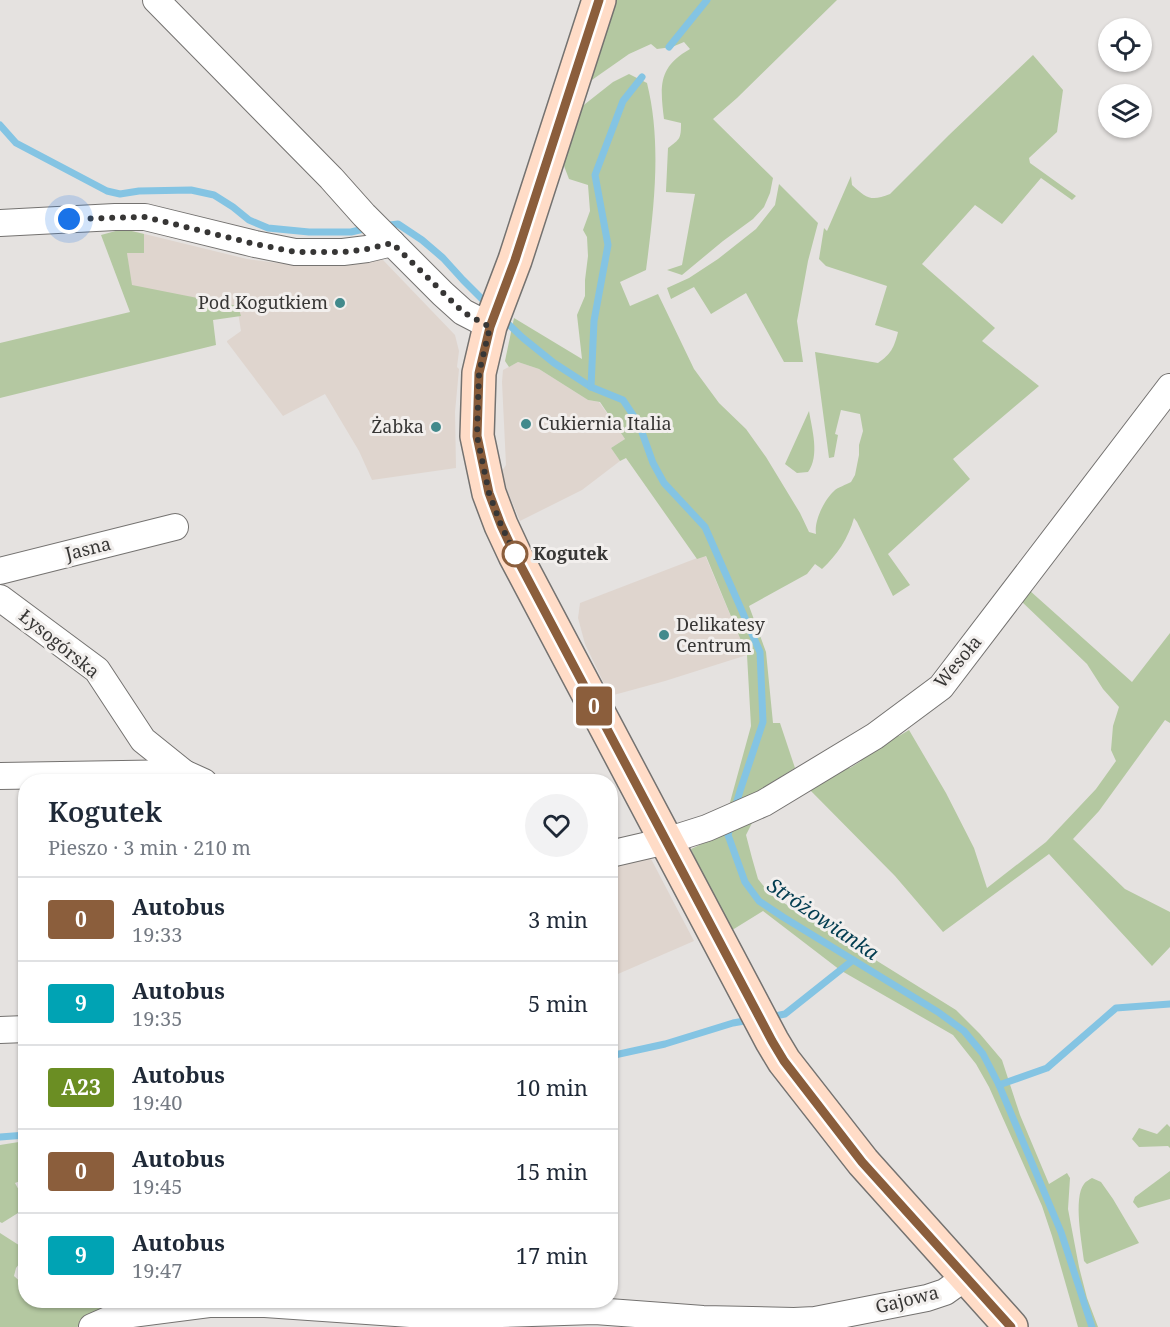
<!DOCTYPE html>
<html lang="pl">
<meta charset="utf-8">
<style>
:root{--surface:#fff;--page:#f2f2f3;--text:#1f2937;--muted:#747a83;--line:#e0e1e3}
body{margin:0;font-family:"Noto Serif",serif;background:var(--page);color:var(--text);height:100vh;display:flex;flex-direction:column;font-size:22px;white-space:nowrap}
*{box-sizing:border-box;margin:0}
p{font-size:20px;color:var(--muted)}
.icon{flex:none;width:33px;height:33px;fill:none;stroke:currentColor;stroke-width:2;stroke-linecap:round;stroke-linejoin:round}
.map{position:relative;flex:1;overflow:hidden}
.drawer{position:absolute;left:18px;top:774px;width:600px;height:534px;display:flex;flex-direction:column;background:var(--surface);border-radius:24px;box-shadow:0 2px 4px #0004}
.drawer>*{flex:none}
.badge{padding:0 12px;border-radius:4px;font-size:21px;line-height:39px}
.fabs{position:absolute;left:1098px;top:18px;display:grid;gap:12px}
.fabs a{display:grid;place-items:center;width:54px;height:54px;border-radius:50%;background:var(--surface);box-shadow:0 2px 4px #0004;font-size:30px}
.you{position:absolute;width:30px;height:30px;margin:-15px;border:4px solid #fff;border-radius:50%;background:#1a73e8;box-shadow:0 0 0 9px #1a73e833}
.map>.badge{position:absolute;translate:-50% -50%;box-shadow:0 0 0 3px #fff}
.round{display:grid;place-items:center;flex:none;width:63px;height:63px;border-radius:32px;background:var(--page)}
.head{display:flex;align-items:center;justify-content:space-between;height:102px;padding:0 30px}
h1{font-size:28px;font-weight:600;line-height:45px}
ul{padding:0;list-style:none}
li{display:flex;align-items:center;gap:18px;height:84px;padding:0 30px;border-top:2px solid var(--line)}
li div{flex:1}
li b{display:block;font-size:22px}
li em{font-style:normal}
li .badge{min-width:66px;font-weight:700;text-align:center}
.map>svg:first-child{display:block}
.built{fill:#dfd5ce}
.green{fill:#b4c8a1}
.lines{fill:none;stroke-linecap:round;stroke-linejoin:round}
.stream{stroke:#84c4e3;stroke-width:7}
.street-casing{stroke:#747270;stroke-width:28}
.secondary-casing{stroke:#747270;stroke-width:36}
.street{stroke:#fff;stroke-width:26}
.secondary{stroke:#ffdcc7;stroke-width:33}
.line-casing{stroke:#fff;stroke-width:14}
.line{stroke:#8b5e3c;stroke-width:9}
.walk{stroke:#373635;stroke-width:6;stroke-dasharray:0 10.8}
.poi-dot{fill:#428a8c;stroke:#f2efed;stroke-width:2}
.stop-dot{fill:#fff;stroke:#8b5e3c;stroke-width:3}
.labels{text-anchor:middle;stroke-width:6;stroke-linejoin:round;paint-order:stroke}
.poi-label{font-size:18px;fill:#373635;stroke:#f2efed;text-anchor:end}
.street-label{font-size:18px;fill:#373635;stroke:#f2efed}
.stop-label{font-size:18px;font-weight:bold;fill:#373635;stroke:#f2efed;text-anchor:start}
.water-label{font-size:20px;font-style:italic;fill:#013c50;stroke:#f2efed}
</style>
<div class="map">
<svg width="1170" height="1327" viewBox="0 0 1170 1327">
<rect width="100%" height="100%" fill="#e5e2e0"/>
<g class="built">
<polygon points="124,229 247,259 294,265 383,260 455,335 459,351 457,367 459,369 455,412 456,468 372,480 359,451 325,394 283,416 227,342 227,341 241,331 237,306 131,286"/>
<polygon points="518,362 539,369 588,400 599,402 625,439 611,448 620,461 582,490 520,521 507,490 502,471 506,465 502,382 503,370"/>
<polygon points="705,555 747,655 665,681 610,696 585,644 578,618 580,603"/>
<polygon points="649,855 694,941 611,977 610,864"/>
</g>
<g class="green">
<path d="M612,0H837L737,98L713,119L773,178L770,193L764,207L753,219L723,241L682,275L667,270L682,265L695,194L666,192V191L668,148C680,139 681,139 681,123L664,119C660,86 658,67 690,49L684,42L672,47L657,49L651,44L629,54L589,82Z"/>
<path d="M1033,55L1063,90L1057,132L1029,158L1030,163L1076,196L1072,200L1041,178L1002,224L975,205L922,264L995,328L982,341L1039,386L953,459L970,479L888,554L910,585L893,596L857,522L854,518C848,539 837,555 822,569L815,564L807,574L749,606L766,652L773,723H780L795,768L758,791L755,795L729,806L751,726L747,655L706,556L697,559L626,458L620,461L611,448L625,439L600,402L588,400L539,369L518,362L509,367L505,361L514,318L582,359L577,315L585,296V280L588,256L587,237L583,230L590,211L588,185L569,179L564,166L570,139L580,108L613,82L629,74L647,83C662,144 654,208 646,270L620,282L630,306L658,294L694,369L719,403L746,429L766,457L800,513L809,532L816,534C814,521 824,500 834,491C838,487 846,485 851,482L855,475L859,455V445L863,431L860,414L841,410L835,434L838,435L834,457L829,458L815,352L878,363C891,354 894,348 898,332L875,325L887,286L826,266L819,259L824,228L827,231L851,176L852,185C866,198 871,202 890,194L949,135Z"/>
<polygon points="779,184 818,223 808,261 797,321 803,362 784,362 746,293 711,314 694,287 671,299 667,288 689,278 718,259 756,229 775,205"/>
<polygon points="123,229 144,234 144,253 127,253 132,285 238,306 241,316 213,320 216,345 0,398 0,343 130,312 101,235"/>
<path d="M809,411C812,429 820,456 808,472L797,473L785,464Z"/>
<polygon points="1029,590 1132,682 1170,633 1170,723 1165,720 1099,811 1073,839 1125,889 1170,912 1170,947 1152,966 1049,854 943,932 895,876 809,789 839,765 850,768 861,761 863,752 891,735 899,736 909,730 946,793 974,848 987,888 1046,842 1096,789 1116,761 1111,750 1113,726 1119,707 1103,689 1087,664 1020,600"/>
<polygon points="754,819 746,835 752,858 758,879 771,895 956,1010 980,1034 1002,1060 1020,1115 1049,1184 1067,1173 1070,1178 1068,1209 1079,1267 1087,1298 1098,1327 1078,1327 1052,1236 1042,1206 989,1087 976,1064 953,1035 840,970 763,911 729,932 691,849"/>
<polygon points="1167,1124 1170,1127 1170,1148 1168,1146 1139,1147 1132,1139 1139,1128 1157,1134"/>
<polygon points="25,1141 25,1179 15,1183 22,1196 18,1213 2,1223 0,1222 0,1145"/>
<polygon points="1170,1171 1170,1199 1138,1208 1133,1202 1135,1197"/>
<path d="M1092,1178L1101,1182L1113,1199L1139,1243L1087,1264L1084,1261C1082,1243 1073,1198 1084,1184C1086,1181 1089,1180 1092,1178Z"/>
<polygon points="0,1233 25,1249 25,1256 16,1268 14,1276 25,1286 26,1300 43,1301 52,1308 59,1301 104,1301 107,1308 104,1316 77,1327 0,1327"/>
</g>
<g class="lines">
<g class="stream">
<polyline points="669,47 707,0"/>
<polyline points="0,125 16,143 107,191 120,194 139,191 191,190 214,195 233,207 249,220 268,228 309,232 351,232 368,228"/>
<polyline points="382,226 398,224 422,240 443,258 463,280 489,306"/>
<polyline points="504,320 523,338 554,363 591,387 623,400 639,424 653,463 664,483 705,527 760,652 763,722 740,791 735,808"/>
<polyline points="591,387 594,321 608,245 595,175 623,101 642,77"/>
<polyline points="731,824 728,835 745,882 759,901 783,917 938,1012 964,1031 983,1054 999,1085 1061,1232 1092,1327"/>
<polyline points="770,1017 785,1014 853,960"/>
<polyline points="610,1056 665,1044 733,1023 750,1020"/>
<polyline points="999,1085 1047,1068 1116,1008 1170,1004"/>
<polyline points="0,1137 26,1135"/>
</g>
<defs>
<g id="street">
<polyline points="156,0 331,178 364,215 443,294 463,312 490,326"/>
<polyline points="0,223 115,217 145,217 255,244 295,252 343,252 367,249 392,243"/>
<polyline points="0,571 175,527"/>
<polyline points="0,598 97,670 143,740 184,773"/>
<polyline points="0,776 184,773 204,782"/>
<polyline points="610,854 666,841 707,828 764,803 875,736 941,687 1170,387"/>
<polyline points="0,1030 26,1029"/>
<polyline points="92,1327 117,1316 209,1304 265,1304 439,1316 595,1311 703,1319 794,1321 815,1320 927,1298 945,1292 966,1277"/>
</g>
<polyline id="secondary" points="599,0 515,260 490,326 479,373 477,436 489,493 501,525 515,555 772,1041 784,1061 863,1162 1011,1327"/>
</defs>
<use href="#street" class="street-casing"/>
<use href="#secondary" class="secondary-casing"/>
<use href="#street" class="street"/>
<use href="#secondary" class="secondary"/>
</g>
<g class="lines">
<defs>
<polyline id="line" points="599,0 515,260 490,327 479,373 477,436 489,493 501,525 515,555 772,1041 784,1061 862,1162 1011,1327"/>
</defs>
<use href="#line" class="line-casing"/>
<use href="#line" class="line"/>
<polyline class="walk" points="69,219 145,217 255,244 295,252 344,252 368,249 392,243 463,312 490,327 479,373 477,436 489,493 501,525 515,554"/>
</g>
<g class="poi-dot">
<circle cx="340" cy="303" r="6"/>
<circle cx="526" cy="424" r="6"/>
<circle cx="436" cy="427" r="6"/>
<circle cx="664" cy="635" r="6"/>
</g>
<circle class="stop-dot" cx="515" cy="554" r="12"/>
<g class="labels">
<g class="poi-label">
<text x="328" y="309">Pod Kogutkiem</text>
<text x="538" y="430" text-anchor="start">Cukiernia Italia</text>
<text x="424" y="433">Żabka</text>
<text x="676" y="631" text-anchor="start">Delikatesy<tspan x="676" dy="21">Centrum</tspan></text>
</g>
<g class="street-label">
<text transform="translate(88 549) rotate(-14)" y="6">Jasna</text>
<text transform="translate(59 644) rotate(39)" y="6">Łysogórska</text>
<text transform="translate(958 662) rotate(-50)" y="6">Wesoła</text>
<text transform="translate(907 1300) rotate(-14)" y="6">Gajowa</text>
</g>
<g class="stop-label">
<text x="533" y="560">Kogutek</text>
</g>
<g class="water-label">
<text transform="translate(823 919) rotate(34)" y="7">Stróżowianka</text>
</g>
</g>
</svg>
<div class="fabs">
<a><svg class="icon" aria-label="locate" viewBox="0 0 24 24"><circle cx="12" cy="12" r="6"/><path d="M12 2v4M12 18v4M2 12h4M18 12h4"/></svg></a>
<a><svg class="icon" aria-label="layers" viewBox="0 0 24 24"><path d="M12 4l9 5-9 5-9-5zM3 14l9 5 9-5"/></svg></a>
</div>
<div class="you" style="left:69px;top:219px"></div>
<b class="badge" style="left:594px;top:706px;background:#8b5e3c;color:#fff">0</b>
<section class="drawer">
<div class="head"><div><h1>Kogutek</h1><p>Pieszo · 3 min · 210 m</p></div><a class="round"><svg class="icon" aria-label="heart" viewBox="0 0 24 24"><path d="M12 20l-8-8c-3-5 5-10 8-4 3-6 11-1 8 4z"/></svg></a></div>
<ul>
<li><span class="badge" style="background:#8b5e3c;color:#fff">0</span><div><b>Autobus</b><p>19:33</p></div><em>3 min</em></li>
<li><span class="badge" style="background:#00a3b4;color:#fff">9</span><div><b>Autobus</b><p>19:35</p></div><em>5 min</em></li>
<li><span class="badge" style="background:#6b8e23;color:#fff">A23</span><div><b>Autobus</b><p>19:40</p></div><em>10 min</em></li>
<li><span class="badge" style="background:#8b5e3c;color:#fff">0</span><div><b>Autobus</b><p>19:45</p></div><em>15 min</em></li>
<li><span class="badge" style="background:#00a3b4;color:#fff">9</span><div><b>Autobus</b><p>19:47</p></div><em>17 min</em></li>
</ul>
</section>
</div>
